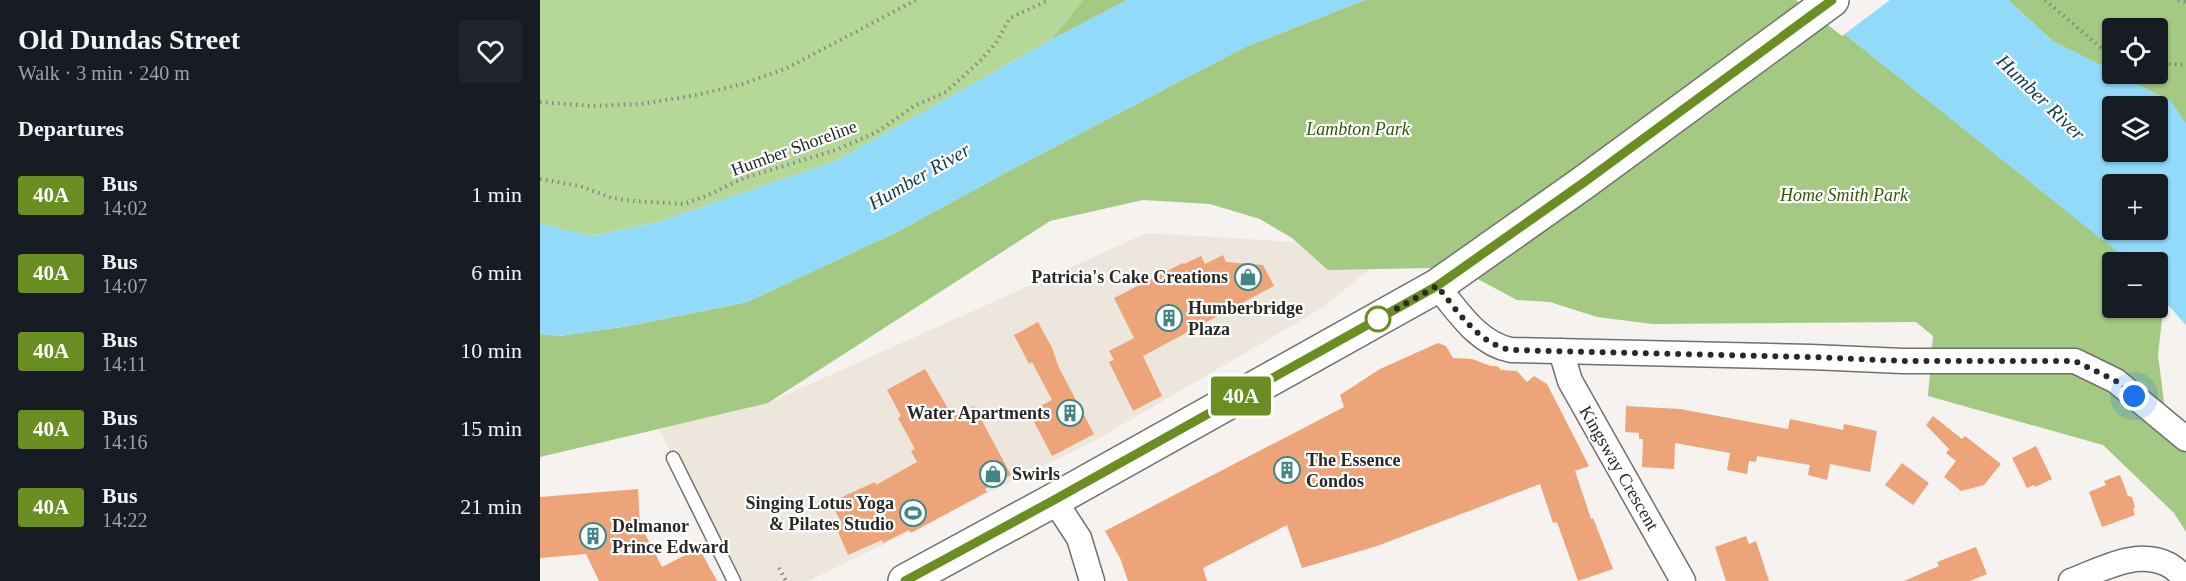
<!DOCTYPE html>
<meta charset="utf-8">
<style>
:root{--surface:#171b24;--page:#20242c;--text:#f1f3f6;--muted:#9ea1a6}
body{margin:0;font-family:"Times New Roman",serif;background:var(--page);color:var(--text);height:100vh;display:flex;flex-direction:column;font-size:22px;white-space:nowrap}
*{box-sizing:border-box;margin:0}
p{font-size:20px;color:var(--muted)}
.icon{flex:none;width:33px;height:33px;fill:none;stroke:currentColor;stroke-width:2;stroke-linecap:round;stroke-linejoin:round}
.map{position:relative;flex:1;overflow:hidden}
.details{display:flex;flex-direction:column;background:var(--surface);width:540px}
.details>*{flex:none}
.badge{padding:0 12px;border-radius:4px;font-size:21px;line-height:39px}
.buttons{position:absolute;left:1562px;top:18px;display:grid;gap:12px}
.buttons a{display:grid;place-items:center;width:66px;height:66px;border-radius:6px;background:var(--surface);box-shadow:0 2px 4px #0004;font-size:30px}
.you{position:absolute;width:30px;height:30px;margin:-15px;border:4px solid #fff;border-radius:50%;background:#1a73e8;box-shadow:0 0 0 9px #1a73e833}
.map>.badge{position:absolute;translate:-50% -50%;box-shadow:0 0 0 3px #fff}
h2{padding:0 18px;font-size:22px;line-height:54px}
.round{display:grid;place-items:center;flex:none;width:63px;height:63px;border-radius:6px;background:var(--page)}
.summary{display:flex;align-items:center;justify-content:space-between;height:102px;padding:0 18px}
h1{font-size:28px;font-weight:600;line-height:45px}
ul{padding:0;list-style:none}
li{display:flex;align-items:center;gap:18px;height:78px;padding:0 18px}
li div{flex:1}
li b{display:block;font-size:22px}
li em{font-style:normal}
li .badge{min-width:66px;font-weight:700;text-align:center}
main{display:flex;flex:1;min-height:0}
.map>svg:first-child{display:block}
.built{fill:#ede6dc}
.green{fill:#b5d896}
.forest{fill:#a3c982}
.water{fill:#92daf9;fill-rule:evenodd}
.pier{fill:#f5f2ef}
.building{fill:#eea479}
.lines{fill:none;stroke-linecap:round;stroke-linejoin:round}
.lane-casing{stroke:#73706d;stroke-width:15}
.street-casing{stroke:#73706d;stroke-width:27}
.secondary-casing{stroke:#73706d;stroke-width:36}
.path{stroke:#888784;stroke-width:4;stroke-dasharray:1.5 4.5;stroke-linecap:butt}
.lane{stroke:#fff;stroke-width:12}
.street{stroke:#fff;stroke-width:24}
.secondary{stroke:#fff;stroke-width:33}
.line-casing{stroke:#fff;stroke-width:14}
.line{stroke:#6b8e23;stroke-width:9}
.walk{stroke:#292927;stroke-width:6;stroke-dasharray:0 10.8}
.stop-dot{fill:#fff;stroke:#6b8e23;stroke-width:3}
.labels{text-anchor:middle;stroke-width:4.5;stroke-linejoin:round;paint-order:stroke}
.park-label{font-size:18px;font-style:italic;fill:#345607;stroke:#fff}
.street-label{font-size:18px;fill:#292927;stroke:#fff}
.poi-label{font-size:18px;font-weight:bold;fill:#292927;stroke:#fff;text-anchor:start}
.water-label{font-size:20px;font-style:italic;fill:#123d4d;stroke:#fff}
</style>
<main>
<section class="details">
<div class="summary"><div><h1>Old Dundas Street</h1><p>Walk · 3 min · 240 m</p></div><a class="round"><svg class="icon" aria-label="heart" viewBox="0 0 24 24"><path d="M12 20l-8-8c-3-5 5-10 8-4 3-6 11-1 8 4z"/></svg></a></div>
<h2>Departures</h2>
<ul>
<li><span class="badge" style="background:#6b8e23;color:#fff">40A</span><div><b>Bus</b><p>14:02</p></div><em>1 min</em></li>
<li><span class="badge" style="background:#6b8e23;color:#fff">40A</span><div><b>Bus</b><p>14:07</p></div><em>6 min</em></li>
<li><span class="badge" style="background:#6b8e23;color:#fff">40A</span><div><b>Bus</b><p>14:11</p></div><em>10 min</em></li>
<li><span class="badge" style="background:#6b8e23;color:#fff">40A</span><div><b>Bus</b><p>14:16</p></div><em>15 min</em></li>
<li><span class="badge" style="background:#6b8e23;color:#fff">40A</span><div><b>Bus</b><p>14:22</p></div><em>21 min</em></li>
</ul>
</section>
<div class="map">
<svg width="1646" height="581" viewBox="0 0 1646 581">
<rect width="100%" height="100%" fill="#f5f2ef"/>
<polygon class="built" points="607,233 856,248 782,308 554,441 269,581 195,581 119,429 228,403"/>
<polygon class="green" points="0,0 587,0 512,39 296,161 118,222 52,236 0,224"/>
<g class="forest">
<polygon points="544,0 587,0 512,39"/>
<polygon points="825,0 1259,0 1307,36 1584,256 1590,262 1572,262 1572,308 1617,308 1617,293 1624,301 1618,355 1626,418 1646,442 1646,532 1634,513 1563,445 1388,396 1393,336 1376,322 1113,324 1057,317 1010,302 977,300 932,276 890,268 788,270 752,238 720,219 670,204 603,200 510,221 228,403 0,457 0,334 19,336 89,326 207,302 357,232 465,173 705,47"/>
<polygon points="1468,0 1646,0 1646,124 1630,101 1576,74 1617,74 1617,28 1572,28 1572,71 1514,42"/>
</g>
<g class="water">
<polygon points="587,0 825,0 705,47 465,173 357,232 207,302 89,326 19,336 0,334 0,224 53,236 118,222 296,161 512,39"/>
<path d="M1259,0H1468L1514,42L1572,71V74H1576L1631,101L1646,124V325L1617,293V262H1590L1307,36ZM1572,106H1617V152H1572ZM1572,184H1617V230H1572Z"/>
</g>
<polygon class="pier" points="1256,0 1350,0 1302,36"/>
<g class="building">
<polygon points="683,255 686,262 723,265 734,286 603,356 622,396 593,411 569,362 574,360 569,351 594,338 574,298 643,263 644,264 661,256 665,264"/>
<polygon points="498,322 512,348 519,368 554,434 512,456 489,412 512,400 492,362 489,364 474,335"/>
<polygon points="898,343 906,346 913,358 932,359 951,366 957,366 961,370 977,371 987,382 994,376 1007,384 1049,466 1035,471 1051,519 1053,518 1073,569 1038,581 1017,522 1013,523 1000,484 837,546 762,568 747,525 663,568 667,581 588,581 580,558 565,531 804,407 800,395 840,369"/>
<polygon points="385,369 413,417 434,406 471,475 445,489 447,492 371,533 369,530 343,543 342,540 308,555 296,527 302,525 291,502 335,482 336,485 377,462 371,451 375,449 358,418 361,416 347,390"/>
<polygon points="1086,406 1140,409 1248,429 1250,419 1303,430 1304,424 1337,431 1330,472 1290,464 1287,480 1268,475 1270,465 1217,456 1216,462 1209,461 1207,474 1187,470 1190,453 1135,443 1134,469 1102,467 1103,439 1099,439 1099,433 1085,432"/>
<polygon points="1393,416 1422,439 1425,436 1461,464 1444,485 1421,491 1404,477 1416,461 1406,453 1409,449 1386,425"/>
<polygon points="1496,446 1512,479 1495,487 1494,485 1487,488 1472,458"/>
<polygon points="1362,463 1389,483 1373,505 1345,485"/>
<polygon points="1580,475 1588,496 1592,497 1595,507 1593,509 1595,515 1562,527 1549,492 1566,485 1564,481"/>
<polygon points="98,489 100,524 122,567 159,548 177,581 59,581 46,554 0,558 0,497"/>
<polygon points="1206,536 1209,544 1216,541 1229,581 1186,581 1175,547"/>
<polygon points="1436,547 1447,574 1430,581 1364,581 1399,566 1397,562"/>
</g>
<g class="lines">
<defs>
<polyline id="lane" points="133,458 194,581"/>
<g id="street">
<path d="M897,286C917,310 938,344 971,350L1271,357L1363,361H1535L1576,381L1646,439"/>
<polyline points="1021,351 1030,381 1143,581"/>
<polyline points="514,500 539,538 552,581"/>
<path d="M1531,581C1561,570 1595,549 1627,564C1634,567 1640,574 1646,578"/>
</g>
<polyline id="secondary" points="365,581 514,500 897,286 1043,183 1292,0"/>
</defs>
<use href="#lane" class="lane-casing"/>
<use href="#street" class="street-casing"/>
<use href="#secondary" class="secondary-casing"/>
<g class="path">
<polyline points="1505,0 1566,52 1572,54"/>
<polyline points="1638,0 1646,2"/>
<polyline points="1617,63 1646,65"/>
<polyline points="0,102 51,106 101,104 157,95 202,84 247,68 376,0"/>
<polyline points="0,179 40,186 72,198 94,201 144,204 166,196 204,178 296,150 337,132 374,106 406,92 440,61 456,43 470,18 509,0"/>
<polyline points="239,568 246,581"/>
</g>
<use href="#lane" class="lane"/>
<use href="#street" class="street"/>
<use href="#secondary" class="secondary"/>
</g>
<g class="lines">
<defs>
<polyline id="line" points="365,581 514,500 897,286 1043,183 1292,0"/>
</defs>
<use href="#line" class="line-casing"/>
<use href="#line" class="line"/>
<path class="walk" d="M838,319L897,286C917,310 938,344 971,350L1270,357L1363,361H1535L1576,381L1594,396"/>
</g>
<defs>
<symbol id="shop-ring" viewBox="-11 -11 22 22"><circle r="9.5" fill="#fff" stroke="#418885" stroke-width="1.5"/><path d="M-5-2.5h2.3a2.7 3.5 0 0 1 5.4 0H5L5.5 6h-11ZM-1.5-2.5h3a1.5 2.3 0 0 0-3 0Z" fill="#418885"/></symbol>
<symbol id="building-ring" viewBox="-11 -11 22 22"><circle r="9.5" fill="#fff" stroke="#418885" stroke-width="1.5"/><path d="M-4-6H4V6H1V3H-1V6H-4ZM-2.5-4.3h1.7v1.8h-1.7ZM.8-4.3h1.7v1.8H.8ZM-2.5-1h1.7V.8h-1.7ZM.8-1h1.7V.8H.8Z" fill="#418885"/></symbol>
<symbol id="stadium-ring" viewBox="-11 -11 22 22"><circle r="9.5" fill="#fff" stroke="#418885" stroke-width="1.5"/><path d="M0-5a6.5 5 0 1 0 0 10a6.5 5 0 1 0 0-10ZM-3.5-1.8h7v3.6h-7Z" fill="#418885"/></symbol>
</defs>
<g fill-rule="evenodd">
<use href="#shop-ring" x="693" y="262" width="30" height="30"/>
<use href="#building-ring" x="614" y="303" width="30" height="30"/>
<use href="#building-ring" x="515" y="398" width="30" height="30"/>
<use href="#building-ring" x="732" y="455" width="30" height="30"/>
<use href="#shop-ring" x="438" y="459" width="30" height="30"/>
<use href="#stadium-ring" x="358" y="498" width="30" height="30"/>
<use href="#building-ring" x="38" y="521" width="30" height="30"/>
</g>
<circle class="stop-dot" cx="838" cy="319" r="12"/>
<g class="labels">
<g class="park-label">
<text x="818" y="135">Lambton Park</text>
<text x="1304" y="201">Home Smith Park</text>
</g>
<g class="street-label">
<text transform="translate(254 148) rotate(-20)" y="6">Humber Shoreline</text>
<text transform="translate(1079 468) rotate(60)" y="6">Kingsway Crescent</text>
</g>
<g class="poi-label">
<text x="688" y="283" text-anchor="end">Patricia's Cake Creations</text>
<text x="648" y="314">Humberbridge<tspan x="648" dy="21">Plaza</tspan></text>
<text x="510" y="419" text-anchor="end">Water Apartments</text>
<text x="766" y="466">The Essence<tspan x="766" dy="21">Condos</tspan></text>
<text x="472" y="480">Swirls</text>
<text x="354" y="509" text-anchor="end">Singing Lotus Yoga<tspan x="354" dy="21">&amp; Pilates Studio</tspan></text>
<text x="72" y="532">Delmanor<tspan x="72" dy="21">Prince Edward</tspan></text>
</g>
<g class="water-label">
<text transform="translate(1501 97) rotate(44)" y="7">Humber River</text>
<text transform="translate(379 176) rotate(-30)" y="7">Humber River</text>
</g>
</g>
</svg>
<div class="buttons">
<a><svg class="icon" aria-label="locate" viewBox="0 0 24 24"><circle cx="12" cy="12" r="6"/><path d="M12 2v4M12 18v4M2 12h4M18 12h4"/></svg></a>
<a><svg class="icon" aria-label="layers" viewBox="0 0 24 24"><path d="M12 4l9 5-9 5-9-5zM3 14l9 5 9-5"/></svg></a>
<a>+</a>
<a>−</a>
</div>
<div class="you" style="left:1594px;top:396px"></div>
<b class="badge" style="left:701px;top:396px;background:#6b8e23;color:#fff">40A</b>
</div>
</main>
